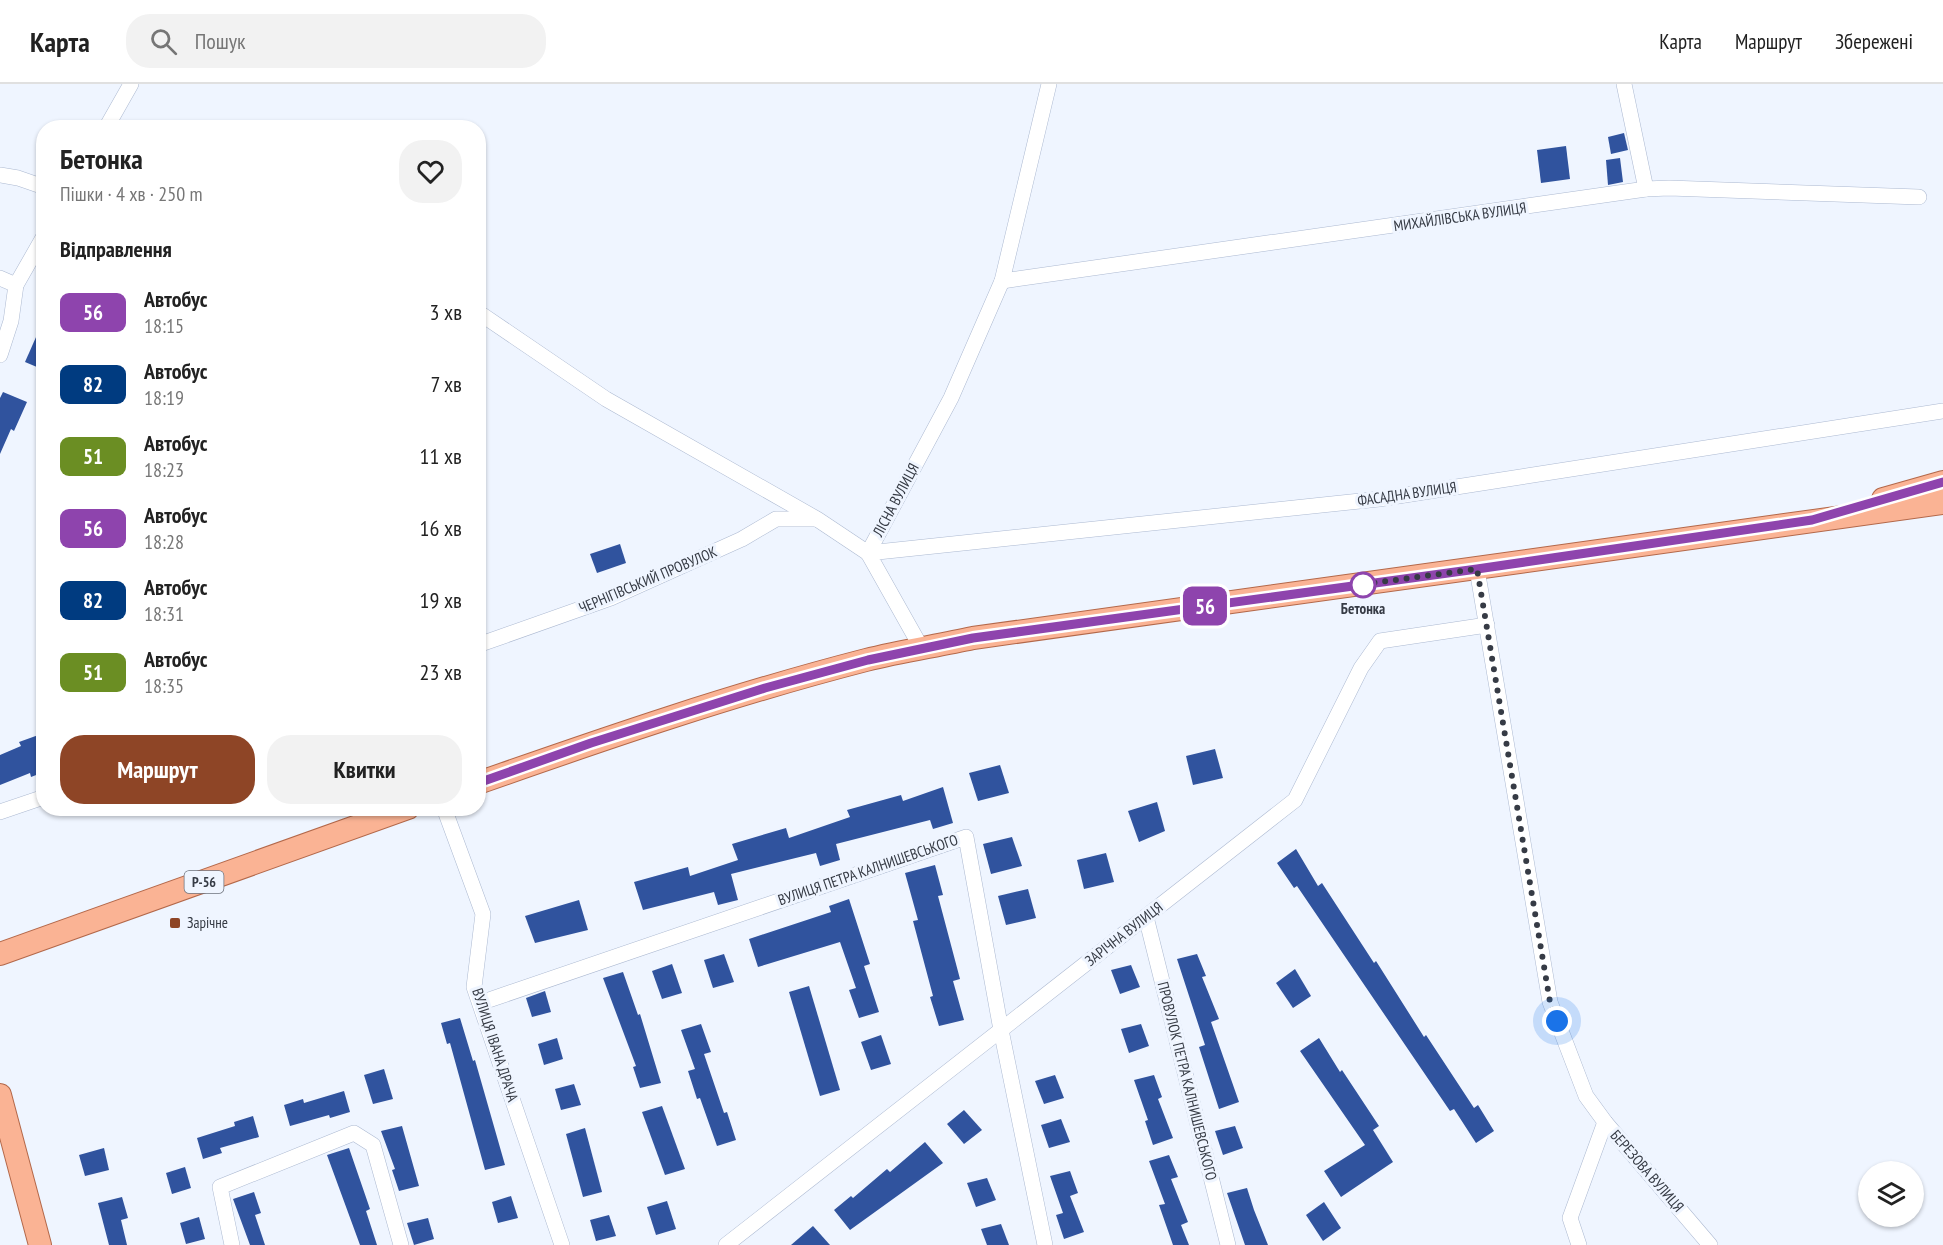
<!DOCTYPE html>
<html lang="uk">
<meta charset="utf-8">
<style>
:root{--surface:#fff;--page:#f2f2f2;--text:#222;--muted:#767676;--line:#e0e0e0;--accent:#8e4526}
body{margin:0;font-family:"PT Sans Narrow",sans-serif;background:var(--page);color:var(--text);height:100vh;display:flex;flex-direction:column;font-size:22px;white-space:nowrap}
*{box-sizing:border-box;margin:0}
p{font-size:20px;color:var(--muted)}
.icon{flex:none;width:33px;height:33px;fill:none;stroke:currentColor;stroke-width:2;stroke-linecap:round;stroke-linejoin:round}
.map{position:relative;flex:1;overflow:hidden}
.side{position:absolute;left:36px;top:36px;width:450px;height:696px;display:flex;flex-direction:column;background:var(--surface);border-radius:24px;box-shadow:0 2px 4px #0004}
.side>*{flex:none}
.badge{padding:0 12px;border-radius:9px;font-size:21px;line-height:39px}
.tools{position:absolute;left:1858px;top:1077px;display:grid;gap:12px}
.tools a{display:grid;place-items:center;width:66px;height:66px;border-radius:50%;background:var(--surface);box-shadow:0 2px 4px #0004;font-size:30px}
.you{position:absolute;width:30px;height:30px;margin:-15px;border:4px solid #fff;border-radius:50%;background:#1a73e8;box-shadow:0 0 0 9px #1a73e833}
.map>.badge{position:absolute;translate:-50% -50%;box-shadow:0 0 0 3px #fff}
h2{padding:0 24px;font-size:22px;line-height:54px}
.round{display:grid;place-items:center;flex:none;width:63px;height:63px;border-radius:24px;background:var(--page)}
.head{display:flex;align-items:center;justify-content:space-between;height:102px;padding:0 24px}
h1{font-size:28px;font-weight:700;line-height:45px}
.button{display:flex;gap:12px;margin-top:auto;padding:12px 24px}
.button a{flex:1;height:69px;border-radius:24px;background:var(--accent);color:#fff;font-size:24px;font-weight:700;line-height:69px;text-align:center}
.button a+a{background:var(--page);color:var(--text)}
ul{padding:0;list-style:none}
li{display:flex;align-items:center;gap:18px;height:72px;padding:0 24px}
li div{flex:1}
li b{display:block;font-size:22px}
li em{font-style:normal}
li .badge{min-width:66px;font-weight:700;text-align:center}
header{display:flex;align-items:center;gap:36px;box-sizing:border-box;height:84px;padding:0 30px;background:var(--surface);border-bottom:2px solid var(--line)}
header strong{font-size:28px}
nav{display:flex;gap:33px;margin-inline-start:auto;font-size:21px}
.search{width:420px;height:54px;background:var(--page);display:flex;align-items:center;gap:15px;box-sizing:border-box;padding:0 21px;border-radius:24px;color:var(--muted);font-size:22px}
.map>svg:first-child{display:block}
.building{fill:#30539e}
.lines{fill:none;stroke-linecap:round;stroke-linejoin:round}
.minor-casing{stroke:#acb9d1;stroke-width:16}
.primary-casing{stroke:#b3684a;stroke-width:24}
.minor{stroke:#fff;stroke-width:15}
.primary{stroke:#fab394;stroke-width:22}
.line-casing{stroke:#fff;stroke-width:14}
.line{stroke:#8e44ad;stroke-width:9}
.walk{stroke:#363b45;stroke-width:6;stroke-dasharray:0 10.8}
.stop-dot{fill:#fff;stroke:#8e44ad;stroke-width:3}
.poi-dot{fill:#8e4526;stroke:#eff5ff;stroke-width:2}
.labels{text-anchor:middle;stroke-width:6;stroke-linejoin:round;paint-order:stroke}
.shield{fill:#eff5ff;stroke:#6e737d;stroke-width:1.5}
.shield-label{font-size:14px;font-weight:bold;fill:#363b45}
.street-label{font-size:15px;fill:#363b45;stroke:#eff5ff}
.stop-label{font-size:15px;font-weight:bold;fill:#363b45;stroke:#eff5ff}
.poi-label{font-size:15px;fill:#363b45;stroke:#eff5ff;text-anchor:start}
</style>
<header>
<strong>Карта</strong>
<div class="search"><svg class="icon" aria-label="search" viewBox="0 0 24 24"><circle cx="10" cy="10" r="6"/><path d="M15 15l6 6"/></svg>Пошук</div>
<nav><a>Карта</a><a>Маршрут</a><a>Збережені</a></nav>
</header>
<div class="map">
<svg width="1943" height="1161" viewBox="0 0 1943 1161">
<rect width="100%" height="100%" fill="#eff5ff"/>
<g class="building">
<polygon points="1624,49 1628,66 1611,70 1608,53"/>
<polygon points="1566,62 1570,95 1541,99 1537,66"/>
<polygon points="1620,74 1623,98 1608,101 1606,76"/>
<polygon points="44,235 44,286 25,278"/>
<polygon points="3,308 27,318 14,347 11,345 0,370 0,314"/>
<polygon points="620,460 626,479 597,489 590,470"/>
<polygon points="44,649 44,688 31,693 30,689 0,701 0,671 21,662 19,658"/>
<polygon points="1215,665 1223,694 1193,701 1186,672"/>
<polygon points="1000,681 1009,709 978,717 969,689"/>
<polygon points="943,703 953,739 933,745 930,736 836,760 840,776 820,782 816,769 731,790 738,816 718,821 714,808 643,826 634,798 688,783 690,792 738,776 732,760 786,744 789,754 850,733 847,726 901,711 903,717"/>
<polygon points="1157,718 1165,747 1139,758 1128,727"/>
<polygon points="1012,753 1022,782 991,790 983,760"/>
<polygon points="1296,765 1318,802 1322,799 1374,879 1376,877 1424,953 1426,951 1474,1024 1478,1021 1494,1047 1476,1059 1454,1025 1450,1027 1297,802 1294,804 1277,779"/>
<polygon points="1106,769 1114,798 1084,805 1077,776"/>
<polygon points="935,781 943,811 938,812 960,895 953,897 964,936 939,942 930,913 933,912 913,837 918,836 905,789"/>
<polygon points="1028,805 1036,834 1006,841 998,812"/>
<polygon points="849,815 870,880 864,882 879,928 859,934 849,906 856,904 840,858 758,883 749,855 831,828 829,822"/>
<polygon points="579,816 588,846 535,859 525,832"/>
<polygon points="724,870 734,898 713,904 704,876"/>
<polygon points="1197,870 1206,892 1202,893 1219,935 1211,938 1239,1018 1219,1025 1199,963 1205,961 1177,875"/>
<polygon points="672,880 682,909 662,915 652,887"/>
<polygon points="1131,881 1140,903 1120,910 1111,886"/>
<polygon points="1295,885 1311,912 1293,924 1276,899"/>
<polygon points="623,888 638,931 640,930 661,999 640,1004 633,983 636,982 603,894"/>
<polygon points="809,902 840,1006 820,1012 789,908"/>
<polygon points="545,907 551,928 532,933 526,914"/>
<polygon points="460,934 473,977 475,976 505,1081 485,1086 450,959 447,960 441,939"/>
<polygon points="701,940 711,968 704,970 724,1029 727,1028 736,1056 717,1062 700,1014 697,1015 688,987 695,985 681,946"/>
<polygon points="1141,940 1149,962 1129,969 1121,945"/>
<polygon points="881,951 891,980 871,986 861,958"/>
<polygon points="557,954 563,975 544,981 538,960"/>
<polygon points="1319,954 1340,988 1342,986 1379,1042 1373,1046 1393,1078 1341,1113 1324,1087 1365,1061 1300,967"/>
<polygon points="384,985 393,1015 373,1020 364,991"/>
<polygon points="1055,991 1064,1014 1044,1020 1035,997"/>
<polygon points="1154,991 1162,1013 1158,1015 1173,1054 1153,1061 1145,1037 1148,1036 1134,996"/>
<polygon points="574,1000 581,1021 561,1026 555,1005"/>
<polygon points="344,1007 350,1028 330,1034 329,1031 290,1042 284,1021 303,1015 304,1019"/>
<polygon points="662,1022 685,1085 665,1091 642,1028"/>
<polygon points="964,1026 982,1046 964,1060 947,1040"/>
<polygon points="253,1032 259,1053 220,1064 222,1069 203,1075 197,1054 235,1042 234,1038"/>
<polygon points="1061,1035 1070,1058 1049,1064 1041,1041"/>
<polygon points="402,1042 419,1102 399,1107 392,1086 395,1085 381,1047"/>
<polygon points="1235,1042 1243,1064 1223,1071 1215,1047"/>
<polygon points="585,1044 602,1108 583,1113 566,1050"/>
<polygon points="925,1058 943,1079 850,1146 834,1126 851,1112 853,1114 887,1085 890,1088"/>
<polygon points="104,1064 109,1086 85,1092 79,1071"/>
<polygon points="349,1064 370,1125 366,1127 377,1161 360,1161 327,1071"/>
<polygon points="1169,1071 1178,1093 1171,1095 1188,1138 1181,1141 1189,1161 1173,1161 1159,1121 1165,1120 1149,1077"/>
<polygon points="185,1083 191,1104 172,1110 166,1089"/>
<polygon points="1070,1087 1078,1109 1070,1112 1084,1148 1064,1155 1056,1131 1063,1129 1050,1092"/>
<polygon points="987,1094 996,1116 976,1123 967,1099"/>
<polygon points="1247,1104 1254,1126 1268,1161 1245,1161 1227,1109"/>
<polygon points="254,1108 261,1129 255,1131 265,1161 250,1161 233,1115"/>
<polygon points="511,1112 518,1134 498,1139 492,1118"/>
<polygon points="122,1113 128,1134 121,1136 127,1161 109,1161 98,1119"/>
<polygon points="667,1117 676,1145 656,1151 647,1123"/>
<polygon points="1324,1118 1341,1144 1323,1157 1306,1131"/>
<polygon points="609,1131 616,1152 596,1157 590,1136"/>
<polygon points="199,1133 205,1155 186,1160 180,1139"/>
<polygon points="428,1134 434,1155 414,1161 407,1139"/>
<polygon points="1001,1140 1009,1161 987,1161 981,1145"/>
<polygon points="813,1142 830,1161 791,1161"/>
</g>
<g class="lines">
<defs>
<g id="minor">
<polyline points="1624,0 1646,105"/>
<polyline points="106,44 131,0"/>
<polyline points="0,91 18,94 44,103"/>
<polyline points="0,194 16,201"/>
<polyline points="1002,197 1646,105 1669,104 1919,113"/>
<polyline points="478,228 606,315 817,435 868,469 951,314 1002,197 1049,0"/>
<polyline points="0,271 11,237 16,201 44,152"/>
<polyline points="1477,485 1550,918 1586,1012 1605,1038 1710,1161"/>
<polyline points="478,561 611,514 742,455 776,435 816,435"/>
<polyline points="922,565 868,469 1379,415 1943,327"/>
<polyline points="444,724 483,830 474,903 562,1161"/>
<polyline points="0,728 44,713"/>
<polyline points="1146,833 1228,1161"/>
<polyline points="480,919 966,753 1001,946 1045,1161"/>
<polyline points="232,1161 220,1103 354,1049 373,1061 401,1161"/>
<polyline points="726,1161 1295,716 1361,584 1380,557 1487,541"/>
<polyline points="1579,1161 1570,1134 1605,1038"/>
</g>
<g id="primary">
<polyline points="1883,415 1943,398"/>
<path d="M478,699C606,654 734,610 866,576C901,567 937,562 973,554L1943,419"/>
<polyline points="0,870 408,724"/>
<polyline points="0,1011 40,1161"/>
</g>
</defs>
<use href="#minor" class="minor-casing"/>
<use href="#primary" class="primary-casing"/>
<use href="#minor" class="minor"/>
<use href="#primary" class="primary"/>
</g>
<g class="lines">
<defs>
<polyline id="line" points="478,699 591,659 765,604 868,576 973,554 1477,485 1812,436 1943,398"/>
</defs>
<use href="#line" class="line-casing"/>
<use href="#line" class="line"/>
<polyline class="walk" points="1363,501 1358,501 1477,485 1550,918 1557,937"/>
</g>
<circle class="stop-dot" cx="1363" cy="501" r="12"/>
<rect class="poi-dot" x="169" y="833" width="12" height="12" rx="3"/>
<g class="labels">
<rect class="shield" x="184.5" y="787" width="39" height="22" rx="4.5"/>
<g class="shield-label">
<text x="204" y="803">Р-56</text>
</g>
<g class="street-label">
<text transform="translate(1460 133) rotate(-8)" y="5">МИХАЙЛІВСЬКА ВУЛИЦЯ</text>
<text transform="translate(1407 410) rotate(-8)" y="5">ФАСАДНА ВУЛИЦЯ</text>
<text transform="translate(896 416) rotate(-62)" y="5">ЛІСНА ВУЛИЦЯ</text>
<text transform="translate(648 496) rotate(-23)" y="5">ЧЕРНІГІВСЬКИЙ ПРОВУЛОК</text>
<text transform="translate(868 786) rotate(-19)" y="5">ВУЛИЦЯ ПЕТРА КАЛНИШЕВСЬКОГО</text>
<text transform="translate(1124 850) rotate(-38)" y="5">ЗАРІЧНА ВУЛИЦЯ</text>
<text transform="translate(495 961) rotate(72)" y="5">ВУЛИЦЯ ІВАНА ДРАЧА</text>
<text transform="translate(1187 997) rotate(76)" y="5">ПРОВУЛОК ПЕТРА КАЛНИШЕВСЬКОГО</text>
<text transform="translate(1647 1087) rotate(49)" y="5">БЕРЕЗОВА ВУЛИЦЯ</text>
</g>
<g class="stop-label">
<text x="1363" y="530">Бетонка</text>
</g>
<g class="poi-label">
<text x="187" y="844">Зарічне</text>
</g>
</g>
</svg>
<div class="tools">
<a><svg class="icon" aria-label="layers" viewBox="0 0 24 24"><path d="M12 4l9 5-9 5-9-5zM3 14l9 5 9-5"/></svg></a>
</div>
<div class="you" style="left:1557px;top:937px"></div>
<b class="badge" style="left:1205px;top:522px;background:#8e44ad;color:#fff">56</b>
<section class="side">
<div class="head"><div><h1>Бетонка</h1><p>Пішки · 4 хв · 250 m</p></div><a class="round"><svg class="icon" aria-label="heart" viewBox="0 0 24 24"><path d="M12 20l-8-8c-3-5 5-10 8-4 3-6 11-1 8 4z"/></svg></a></div>
<h2>Відправлення</h2>
<ul>
<li><span class="badge" style="background:#8e44ad;color:#fff">56</span><div><b>Автобус</b><p>18:15</p></div><em>3 хв</em></li>
<li><span class="badge" style="background:#003b80;color:#fff">82</span><div><b>Автобус</b><p>18:19</p></div><em>7 хв</em></li>
<li><span class="badge" style="background:#6b8e23;color:#fff">51</span><div><b>Автобус</b><p>18:23</p></div><em>11 хв</em></li>
<li><span class="badge" style="background:#8e44ad;color:#fff">56</span><div><b>Автобус</b><p>18:28</p></div><em>16 хв</em></li>
<li><span class="badge" style="background:#003b80;color:#fff">82</span><div><b>Автобус</b><p>18:31</p></div><em>19 хв</em></li>
<li><span class="badge" style="background:#6b8e23;color:#fff">51</span><div><b>Автобус</b><p>18:35</p></div><em>23 хв</em></li>
</ul>
<div class="button"><a>Маршрут</a><a>Квитки</a></div>
</section>
</div>
